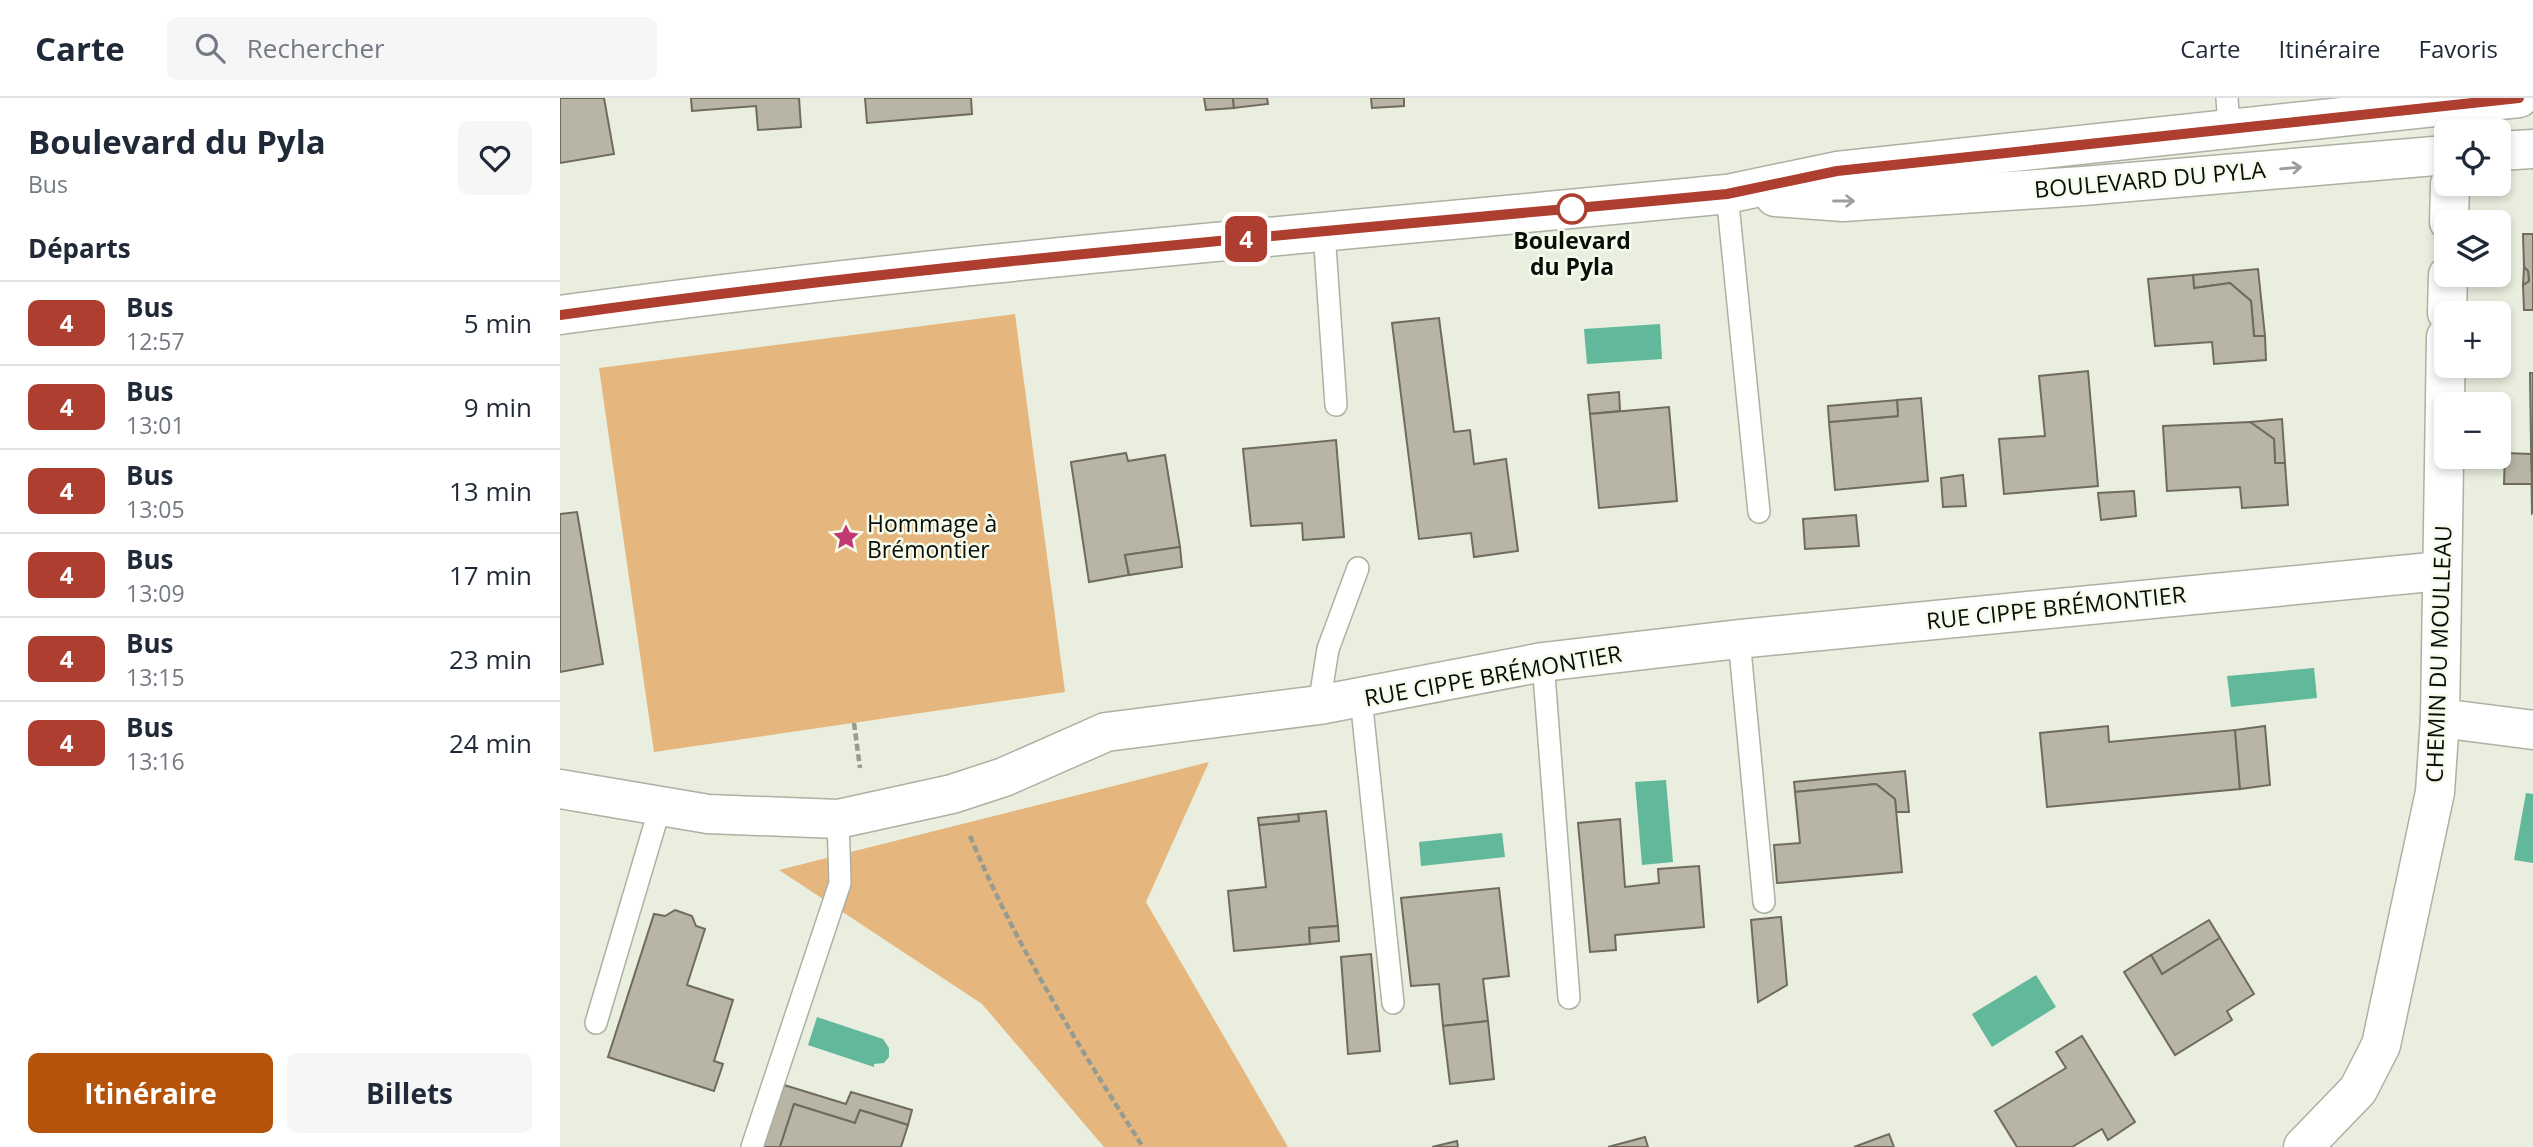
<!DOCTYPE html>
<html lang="fr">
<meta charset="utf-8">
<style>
:root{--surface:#fff;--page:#f6f6f7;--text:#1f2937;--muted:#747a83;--line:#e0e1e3;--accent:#b45309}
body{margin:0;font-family:"Open Sans",sans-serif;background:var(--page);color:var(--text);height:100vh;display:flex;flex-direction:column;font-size:26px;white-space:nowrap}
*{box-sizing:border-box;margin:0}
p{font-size:23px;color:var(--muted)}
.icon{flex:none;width:38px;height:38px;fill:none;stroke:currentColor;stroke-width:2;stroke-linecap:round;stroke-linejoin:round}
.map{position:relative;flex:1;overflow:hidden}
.drawer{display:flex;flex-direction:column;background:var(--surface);width:560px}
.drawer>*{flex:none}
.badge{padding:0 14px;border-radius:10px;font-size:24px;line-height:46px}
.buttons{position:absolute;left:1874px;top:21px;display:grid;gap:14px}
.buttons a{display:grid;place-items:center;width:77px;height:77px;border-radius:10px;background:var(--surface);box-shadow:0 4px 10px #0003;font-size:35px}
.map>.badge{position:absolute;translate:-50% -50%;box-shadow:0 0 0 4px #fff}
h2{padding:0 28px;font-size:26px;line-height:63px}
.round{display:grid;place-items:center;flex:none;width:74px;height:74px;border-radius:10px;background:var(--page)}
.headline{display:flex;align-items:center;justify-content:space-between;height:119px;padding:0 28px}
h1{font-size:33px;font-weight:700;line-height:52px}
.primary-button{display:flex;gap:14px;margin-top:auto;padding:14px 28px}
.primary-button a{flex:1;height:80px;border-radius:10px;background:var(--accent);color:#fff;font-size:28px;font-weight:700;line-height:80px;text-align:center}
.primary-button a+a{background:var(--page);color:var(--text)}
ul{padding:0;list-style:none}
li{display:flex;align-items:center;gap:21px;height:84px;padding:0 28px;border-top:2px solid var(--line)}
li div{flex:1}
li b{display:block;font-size:26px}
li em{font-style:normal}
li .badge{min-width:77px;font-weight:700;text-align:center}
header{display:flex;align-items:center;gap:42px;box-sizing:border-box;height:98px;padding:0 35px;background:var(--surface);border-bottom:2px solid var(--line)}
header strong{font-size:33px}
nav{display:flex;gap:38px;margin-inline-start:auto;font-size:24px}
.search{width:490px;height:63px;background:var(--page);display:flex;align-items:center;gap:18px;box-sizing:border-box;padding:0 24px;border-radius:10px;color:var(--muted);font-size:26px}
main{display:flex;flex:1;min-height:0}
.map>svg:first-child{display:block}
.green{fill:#e5b77e}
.water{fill:#61b89a}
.building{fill:#b8b5a5;stroke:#6f6b5d;stroke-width:2}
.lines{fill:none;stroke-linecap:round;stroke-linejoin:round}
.service-casing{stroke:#acb1a2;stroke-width:24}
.minor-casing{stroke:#acb1a2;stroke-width:41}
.secondary-casing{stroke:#acb1a2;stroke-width:41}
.path{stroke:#989c90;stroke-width:4.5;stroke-dasharray:7 3.5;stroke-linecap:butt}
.service{stroke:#fff;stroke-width:21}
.minor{stroke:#fff;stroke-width:38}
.secondary{stroke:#fff;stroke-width:38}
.oneway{stroke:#9d9e9c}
.line-casing{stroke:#fff;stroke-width:16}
.line{stroke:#ae3e2f;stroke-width:10}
.stop-dot{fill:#fff;stroke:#ae3e2f;stroke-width:3.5}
.labels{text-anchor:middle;stroke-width:5;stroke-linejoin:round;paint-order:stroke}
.street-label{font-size:23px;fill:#0b0d08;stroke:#f6fceb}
.stop-label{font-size:23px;font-weight:bold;fill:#0b0d08;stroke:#f6fceb}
.poi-label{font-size:23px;fill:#0b0d08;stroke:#f6fceb;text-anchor:start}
</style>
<header>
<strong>Carte</strong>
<div class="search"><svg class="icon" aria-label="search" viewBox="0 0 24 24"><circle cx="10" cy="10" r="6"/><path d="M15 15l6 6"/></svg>Rechercher</div>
<nav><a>Carte</a><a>Itinéraire</a><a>Favoris</a></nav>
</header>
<main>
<section class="drawer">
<div class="headline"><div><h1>Boulevard du Pyla</h1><p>Bus</p></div><a class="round"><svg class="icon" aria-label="heart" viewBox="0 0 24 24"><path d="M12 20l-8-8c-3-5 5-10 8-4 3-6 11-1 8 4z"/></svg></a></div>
<h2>Départs</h2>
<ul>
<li><span class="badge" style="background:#ae3e2f;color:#fff">4</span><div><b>Bus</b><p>12:57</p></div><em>5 min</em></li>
<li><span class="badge" style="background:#ae3e2f;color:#fff">4</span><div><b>Bus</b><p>13:01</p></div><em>9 min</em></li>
<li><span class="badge" style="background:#ae3e2f;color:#fff">4</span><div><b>Bus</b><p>13:05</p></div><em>13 min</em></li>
<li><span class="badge" style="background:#ae3e2f;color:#fff">4</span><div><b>Bus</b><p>13:09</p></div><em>17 min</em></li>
<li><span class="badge" style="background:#ae3e2f;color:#fff">4</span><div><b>Bus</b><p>13:15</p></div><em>23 min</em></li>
<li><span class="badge" style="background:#ae3e2f;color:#fff">4</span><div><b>Bus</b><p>13:16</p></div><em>24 min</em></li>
</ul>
<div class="primary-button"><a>Itinéraire</a><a>Billets</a></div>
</section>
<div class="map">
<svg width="1973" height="1049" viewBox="0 0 1973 1049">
<rect width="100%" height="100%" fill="#e9eede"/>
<g class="green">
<polygon points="455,216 505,594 94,654 39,270"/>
<polygon points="649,664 586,804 728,1049 544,1049 422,906 219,772"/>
</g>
<g class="water">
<polygon points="1100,226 1102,261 1027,266 1024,231"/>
<polygon points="1754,570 1757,600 1671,609 1667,578"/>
<polygon points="1106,682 1113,764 1082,767 1075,684"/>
<polygon points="1966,695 1973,696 1973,765 1954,762"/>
<polygon points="942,735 945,759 861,768 859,744"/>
<polygon points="1476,877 1496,909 1432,949 1412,916"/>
<polygon points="257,919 323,941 329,950 329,959 324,965 314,966 314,969 248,947"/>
</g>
<g class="building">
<polygon points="0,0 44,0 54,56 0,65"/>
<polygon points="131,0 239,0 241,29 198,32 196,8 132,13"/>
<polygon points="305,0 411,0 412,16 307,25"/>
<polygon points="644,0 673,0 674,10 646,12"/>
<polygon points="673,0 707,0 708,6 674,10"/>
<polygon points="811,0 844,0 844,8 812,10"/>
<polygon points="1963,136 1973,136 1973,212 1964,212 1963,187 1969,183 1968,173 1964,169"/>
<polygon points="1964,169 1968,173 1969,183 1963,187"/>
<polygon points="1698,171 1705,238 1694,238 1691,203 1670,185 1634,190 1633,177"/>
<polygon points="1633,177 1634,190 1670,185 1691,203 1694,238 1705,238 1706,262 1654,266 1652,244 1595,248 1588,181"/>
<polygon points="879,220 894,334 910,332 914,366 946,361 958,453 914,459 911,435 859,441 832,225"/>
<polygon points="1528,273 1538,388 1444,396 1439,341 1485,338 1479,278"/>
<polygon points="1970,275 1973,275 1973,414 1972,415"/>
<polygon points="1059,294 1060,313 1030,316 1028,297"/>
<polygon points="1361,300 1368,383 1275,392 1269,324 1338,318 1337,302"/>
<polygon points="1337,302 1338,318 1269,324 1268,308"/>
<polygon points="1109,309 1117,403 1039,410 1030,316"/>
<polygon points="1722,321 1725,365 1715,365 1714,341 1690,324"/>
<polygon points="1690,324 1714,341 1715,365 1725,365 1728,407 1682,410 1680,389 1607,393 1603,328"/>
<polygon points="776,342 784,439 743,442 742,425 691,428 683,351"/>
<polygon points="566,355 568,363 605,357 620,449 565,457 569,477 529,484 511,364"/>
<polygon points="1945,355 1971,356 1972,386 1944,386"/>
<polygon points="1403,377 1406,408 1383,409 1381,380"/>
<polygon points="1574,393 1576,418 1541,422 1538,395"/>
<polygon points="17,414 43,566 0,574 0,416"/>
<polygon points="1296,417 1299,448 1245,451 1243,421"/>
<polygon points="620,449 622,469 569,477 565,457"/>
<polygon points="1548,628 1549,644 1675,632 1680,691 1487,709 1480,635"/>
<polygon points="1705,628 1710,687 1680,691 1675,632"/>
<polygon points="1345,673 1349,714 1336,714 1335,701 1316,686 1235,694 1234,684"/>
<polygon points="1316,686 1335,701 1342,774 1217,785 1214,747 1240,745 1235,694"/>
<polygon points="766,713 778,828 749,830 750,846 674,853 668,793 706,789 699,727 739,723 738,716"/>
<polygon points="738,716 739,723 699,727 698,720"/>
<polygon points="1060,721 1065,789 1099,785 1098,771 1139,768 1144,829 1055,837 1056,852 1030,854 1018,725"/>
<polygon points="939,790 949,878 923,881 928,923 883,928 879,886 851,888 841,800"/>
<polygon points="115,812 132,818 136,828 145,831 127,887 173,902 154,963 163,966 154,993 48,959 94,816 105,818"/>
<polygon points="1221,819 1227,887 1198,904 1191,822"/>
<polygon points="1649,822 1660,840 1602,876 1591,857"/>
<polygon points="778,828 779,843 750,846 749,830"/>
<polygon points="1660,840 1694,896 1667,913 1672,922 1615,957 1564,874 1591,857 1602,876"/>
<polygon points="811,856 820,953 788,956 781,859"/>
<polygon points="928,923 934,981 890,986 883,928"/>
<polygon points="1522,938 1575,1024 1548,1042 1542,1031 1512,1049 1457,1049 1435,1013 1506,970 1496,954"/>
<polygon points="224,987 286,1006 291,994 352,1012 348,1027 300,1012 295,1025 234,1006 220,1049 203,1049"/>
<polygon points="234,1006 295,1025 300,1012 348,1027 341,1049 220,1049"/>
<polygon points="1329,1036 1334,1049 1294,1049"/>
<polygon points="1085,1039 1088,1049 1048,1049"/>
<polygon points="897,1043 898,1049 872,1049"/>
</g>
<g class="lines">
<defs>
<g id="service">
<polyline points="1667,0 1669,30"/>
<polyline points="1167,96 1199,414"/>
<polyline points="764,134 776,307"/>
<polyline points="1179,541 1204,804"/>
<polyline points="983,564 1009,900"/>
<polyline points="801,600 833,905"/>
<polyline points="759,607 768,551 798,470"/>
<polyline points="36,925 101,706"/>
<polyline points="192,1049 280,785 278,721"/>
</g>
<g id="minor">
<polyline points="1889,124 1890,86"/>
<polyline points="1887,215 1888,177"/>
<polyline points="1880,620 1973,632"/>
<polyline points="0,691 148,716 278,721 392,696 444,679 546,634 759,607 983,564 1179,541 1881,473"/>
<polyline points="1743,1049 1798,992 1821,947 1875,694 1880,620 1886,239"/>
</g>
<g id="secondary">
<polyline points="1939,53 1973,51"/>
<polyline points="1215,99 1283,104 1523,88 1886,57"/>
<path d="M0,217C388,164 778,134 1167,96L1277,73L1959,0"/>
</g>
</defs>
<use href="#service" class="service-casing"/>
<use href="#minor" class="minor-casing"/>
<use href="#secondary" class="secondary-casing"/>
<g class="path">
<polyline points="294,625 300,670"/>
<path d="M410,738C456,848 519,949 583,1049"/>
</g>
<use href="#service" class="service"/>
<use href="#minor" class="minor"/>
<use href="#secondary" class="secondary"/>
</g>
<defs><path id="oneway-shaft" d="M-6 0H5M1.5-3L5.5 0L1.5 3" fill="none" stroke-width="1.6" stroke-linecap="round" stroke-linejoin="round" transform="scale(1.75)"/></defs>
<g class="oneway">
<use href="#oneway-shaft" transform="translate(1731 70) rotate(-5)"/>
<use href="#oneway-shaft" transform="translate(1284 103)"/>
</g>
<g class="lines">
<defs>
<path id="line" d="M0,217C388,163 778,133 1167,96L1277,73L1959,0"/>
</defs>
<use href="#line" class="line-casing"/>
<use href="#line" class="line"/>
</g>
<defs>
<symbol id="sight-bare" viewBox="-9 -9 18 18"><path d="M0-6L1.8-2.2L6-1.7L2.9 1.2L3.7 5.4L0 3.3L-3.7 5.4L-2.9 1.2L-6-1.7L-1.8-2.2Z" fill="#c33973" stroke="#f6fceb" stroke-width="2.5" paint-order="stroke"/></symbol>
</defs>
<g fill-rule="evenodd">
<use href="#sight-bare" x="267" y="420" width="38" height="38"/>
</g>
<circle class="stop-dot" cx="1012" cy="111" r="14"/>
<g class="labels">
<g class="street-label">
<text transform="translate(1590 82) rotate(-5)" y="8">BOULEVARD DU PYLA</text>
<text transform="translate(1496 510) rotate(-6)" y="8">RUE CIPPE BRÉMONTIER</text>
<text transform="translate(1879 556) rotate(-88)" y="8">CHEMIN DU MOULLEAU</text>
<text transform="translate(933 578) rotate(-10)" y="8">RUE CIPPE BRÉMONTIER</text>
</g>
<g class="stop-label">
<text x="1012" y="151">Boulevard<tspan x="1012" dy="26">du Pyla</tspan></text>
</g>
<g class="poi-label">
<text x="307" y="434">Hommage à<tspan x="307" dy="26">Brémontier</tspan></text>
</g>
</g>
</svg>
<div class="buttons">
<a><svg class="icon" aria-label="locate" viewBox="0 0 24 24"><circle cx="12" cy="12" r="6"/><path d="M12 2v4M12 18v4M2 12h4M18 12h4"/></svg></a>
<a><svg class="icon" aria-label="layers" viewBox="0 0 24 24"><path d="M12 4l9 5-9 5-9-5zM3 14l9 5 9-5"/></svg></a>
<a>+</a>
<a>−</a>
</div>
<b class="badge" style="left:686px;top:141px;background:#ae3e2f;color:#fff">4</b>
</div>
</main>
